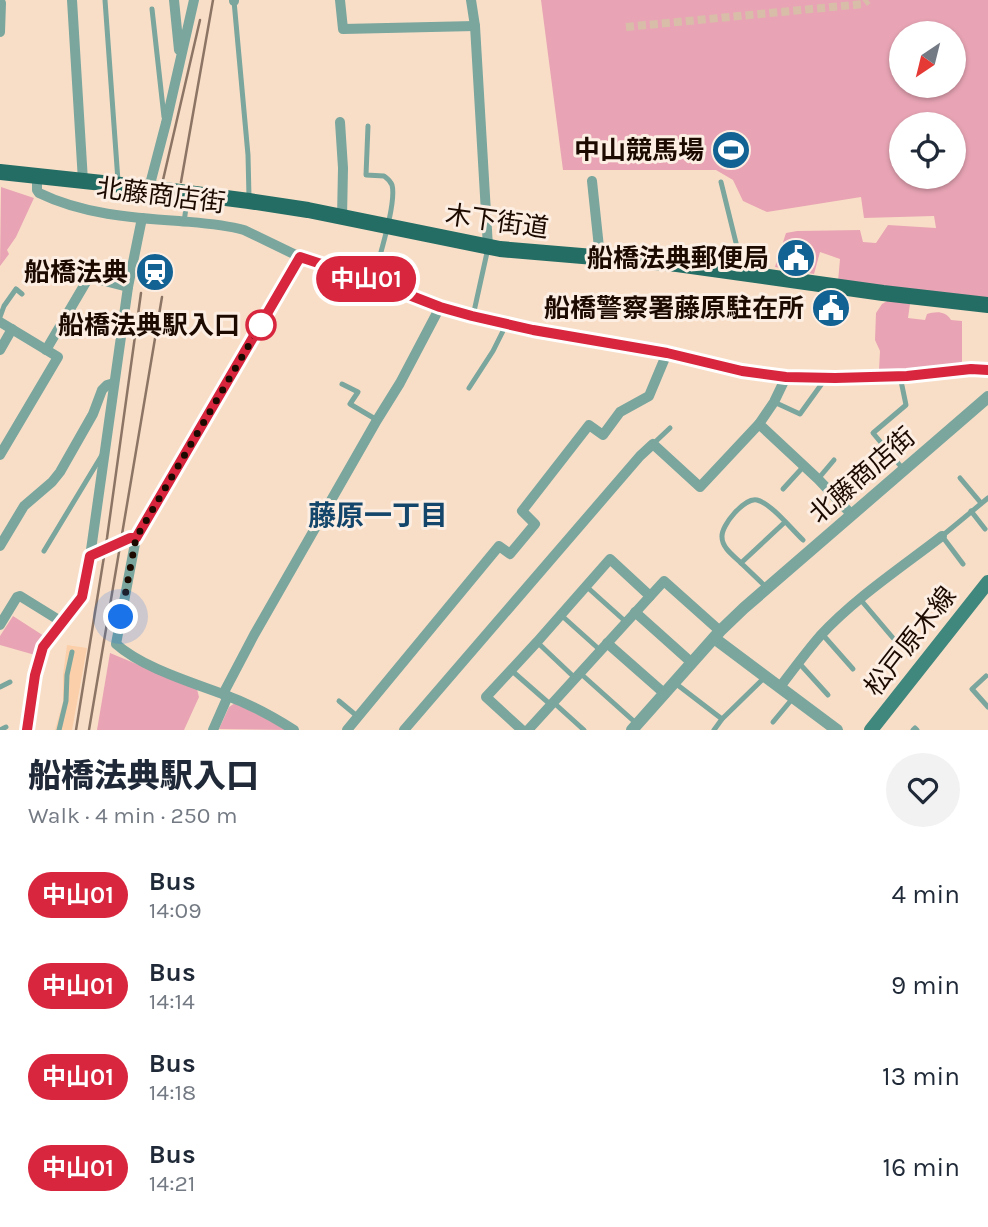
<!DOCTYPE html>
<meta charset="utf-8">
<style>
:root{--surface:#fff;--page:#f2f2f3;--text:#1f2937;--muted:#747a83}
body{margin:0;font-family:Karla,"Noto Sans JP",sans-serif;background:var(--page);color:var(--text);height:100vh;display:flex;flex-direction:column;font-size:26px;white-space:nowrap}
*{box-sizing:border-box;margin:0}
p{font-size:23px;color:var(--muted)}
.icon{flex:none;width:38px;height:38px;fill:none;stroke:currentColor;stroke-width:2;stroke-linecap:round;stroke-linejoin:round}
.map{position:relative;height:730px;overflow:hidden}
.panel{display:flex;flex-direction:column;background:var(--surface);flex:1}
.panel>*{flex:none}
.badge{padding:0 14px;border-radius:23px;font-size:24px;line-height:46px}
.needle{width:46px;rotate:215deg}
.controls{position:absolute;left:889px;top:21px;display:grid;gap:14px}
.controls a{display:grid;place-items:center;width:77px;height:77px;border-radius:50%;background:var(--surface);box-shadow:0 2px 5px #0004;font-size:35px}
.you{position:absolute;width:35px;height:35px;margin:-18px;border:5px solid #fff;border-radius:50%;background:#1a73e8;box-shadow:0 0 0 10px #1a73e833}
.map>.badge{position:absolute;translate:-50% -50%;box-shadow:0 0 0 4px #fff}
.round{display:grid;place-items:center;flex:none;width:74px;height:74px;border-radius:37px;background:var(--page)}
.head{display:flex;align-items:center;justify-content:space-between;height:119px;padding:0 28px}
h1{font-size:33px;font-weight:800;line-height:52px}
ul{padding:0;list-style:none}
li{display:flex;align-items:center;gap:21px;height:91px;padding:0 28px}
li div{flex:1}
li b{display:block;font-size:26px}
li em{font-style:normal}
li .badge{min-width:77px;font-weight:700;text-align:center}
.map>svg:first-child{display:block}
.built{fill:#fbcfa9}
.green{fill:#e8a4b4;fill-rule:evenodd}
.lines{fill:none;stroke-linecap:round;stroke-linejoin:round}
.pedestrian-tunnel{stroke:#d8bea9;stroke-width:8;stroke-dasharray:8 4;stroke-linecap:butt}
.service{stroke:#7aa69e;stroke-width:5}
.minor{stroke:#7aa69e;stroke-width:10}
.tertiary{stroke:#7aa69e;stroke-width:12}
.secondary{stroke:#40877d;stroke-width:14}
.primary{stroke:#246d64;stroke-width:16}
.rail{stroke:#8c7565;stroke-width:2.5}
.minor-bridge{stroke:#7aa69e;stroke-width:10}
.line-casing{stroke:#fff;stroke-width:16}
.line{stroke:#d7263d;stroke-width:10}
.walk{stroke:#1c0a00;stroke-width:7;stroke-dasharray:0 12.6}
.stop-dot{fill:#fff;stroke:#d7263d;stroke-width:3.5}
.labels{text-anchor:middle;stroke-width:6;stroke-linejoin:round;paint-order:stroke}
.poi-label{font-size:26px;font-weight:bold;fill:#1c0a00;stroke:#fceee2;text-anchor:end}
.street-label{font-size:26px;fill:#1c0a00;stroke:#fceee2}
.stop-label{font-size:26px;font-weight:bold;fill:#1c0a00;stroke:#fceee2;text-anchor:end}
.neighbourhood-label{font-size:28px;font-weight:bold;fill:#13466a;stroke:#fceee2}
</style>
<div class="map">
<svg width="988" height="730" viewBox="0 0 988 730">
<rect width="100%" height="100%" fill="#f9dec7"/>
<polygon class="built" points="67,645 87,648 72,730 55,730 63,702 63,675"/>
<g class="green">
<path d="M541,0H988V298L838,282L840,259L820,252L814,274L775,267L786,233L797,231L860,230L863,242L876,243L888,225L936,228L934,216L864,218L861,197L767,212L743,201L733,180L716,170H563ZM901,33H954V86H901ZM901,124H954V177H901Z"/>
<polygon points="1,187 34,198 16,237 7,250 9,254 0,266"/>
<path d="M889,300L910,304L908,318L925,320L927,314C936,311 946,311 951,320L962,321V367L891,372L879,370L880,351L875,340L876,313L882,304Z"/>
<polygon points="13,616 44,636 39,642 35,655 0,645 0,636"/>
<polygon points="110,653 197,689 199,697 184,730 97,730"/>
<polygon points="235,703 288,730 219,729 229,707"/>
</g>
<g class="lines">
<polyline class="pedestrian-tunnel" points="626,27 863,4 868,0"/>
<g class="service">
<polyline points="105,0 118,181"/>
<polyline points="234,1 248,155 249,197"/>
<polyline points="152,9 164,117"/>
<path d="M368,126L366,175L384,176C388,179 390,180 392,185C397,203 378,261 373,281"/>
<polyline points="721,182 739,255 742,271"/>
<polyline points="184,222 188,194"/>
<polyline points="473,316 488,248"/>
<polyline points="0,317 4,306 16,289 22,294"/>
<polyline points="900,376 906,405 873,433 903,469"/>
<polyline points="342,384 358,392 350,404 377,420"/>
<polyline points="469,388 493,351 506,325"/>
<polyline points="774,402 800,414 826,378"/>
<polyline points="653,444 670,428"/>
<polyline points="960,478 981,503"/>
<polyline points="818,479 834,460"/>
<polyline points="783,489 804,466"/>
<polyline points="971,511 985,529"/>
<polyline points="44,551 102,455"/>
<path d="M741,563C734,556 722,548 722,537C721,525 745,497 757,500C772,504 792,530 803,540"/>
<polyline points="963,564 942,536 988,498"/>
<polyline points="587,587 626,622"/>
<polyline points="766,587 741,563 785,522"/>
<polyline points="860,599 893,638"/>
<polyline points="561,615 600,650"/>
<polyline points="823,635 853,669"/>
<polyline points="537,642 575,678"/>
<polyline points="799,663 828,695"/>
<polyline points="511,670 551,705"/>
<polyline points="580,673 637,724"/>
<polyline points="986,676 972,689 988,707"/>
<polyline points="675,683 722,719"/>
<polyline points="0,687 10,682"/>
<polyline points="339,701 357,716"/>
<polyline points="553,702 584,730"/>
<polyline points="773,722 793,698"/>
<polyline points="0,730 6,727"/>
<polyline points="59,730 66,701 67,675 72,652"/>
<polyline points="714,730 722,719 765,677"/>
<polyline points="913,730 915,728 917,730"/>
</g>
<g class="minor">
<polyline points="72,0 83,181"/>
<polyline points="174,0 179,50"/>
<polyline points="234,0 234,1"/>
<polyline points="340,0 343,29 475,26"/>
<polyline points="471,0 475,26 488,247"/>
<polyline points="0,32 1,3"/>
<polyline points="340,122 343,168 342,218"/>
<path d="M37,176V190L39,193C82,214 132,218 179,221C201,223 222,224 244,230L300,257L373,281L440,307L533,330L667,353L742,371L786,377L835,378L907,376L971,368L988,370"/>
<polyline points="592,181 600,257"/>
<polyline points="149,188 166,123 194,0"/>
<polyline points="0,322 58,357 0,455"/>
<polyline points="0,350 12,329"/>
<polyline points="46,350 89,277 128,287"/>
<polyline points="786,377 774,402 759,424 818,479 852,515"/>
<polyline points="0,546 24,506 52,482 60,472 93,414 102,390 107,385 114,383"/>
<polyline points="635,612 692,663"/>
<polyline points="0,625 17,597 20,596 62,622"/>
<polyline points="607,643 665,694"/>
<path d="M780,687C793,670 806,652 820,636C855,598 902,567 942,536"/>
<polyline points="223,694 254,635 377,420 400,383 440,307"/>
<polyline points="27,730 35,675 43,647 82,597 90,557 128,287 142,218"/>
<polyline points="213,730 228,696"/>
<path d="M294,730C272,716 250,704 225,695C191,682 143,668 116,644L136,538L300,257"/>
<polyline points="347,730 499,546 510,554 535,524 522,511 589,425 603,435 620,412 649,396 667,353"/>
<polyline points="404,730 640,456 653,444 700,487 759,424"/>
<polyline points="522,730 486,697 537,642 610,559 650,596"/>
<polyline points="528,730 664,581 720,631"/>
</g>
<g class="tertiary">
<polyline points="714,638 837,730"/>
<polyline points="632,730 720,631 744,608 988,397"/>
</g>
<polyline class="secondary" points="871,730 988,582"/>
<polyline class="primary" points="0,172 149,188 249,201 308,210 500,249 677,264 883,293 988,305"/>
<g class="rail">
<polyline points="163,180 200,20"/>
<polyline points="181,182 213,0"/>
<polyline points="76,730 107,538 141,293"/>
<polyline points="89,730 162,297"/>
</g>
<polyline class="minor-bridge" points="98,553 129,538"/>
</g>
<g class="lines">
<defs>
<polyline id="line" points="27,730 35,675 43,647 82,597 90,556 130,538 136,538 300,257 373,281 440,307 472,316 533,330 667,353 742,371 786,377 835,378 907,376 971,369 988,370"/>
</defs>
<use href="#line" class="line-casing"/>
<use href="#line" class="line"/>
<polyline class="walk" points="121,617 136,538 263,321 261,325"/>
</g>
<defs>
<symbol id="stadium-disc" viewBox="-11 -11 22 22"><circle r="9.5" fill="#136294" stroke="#fceee2"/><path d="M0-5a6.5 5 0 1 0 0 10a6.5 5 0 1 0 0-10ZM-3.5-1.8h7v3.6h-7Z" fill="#fff"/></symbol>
<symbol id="civic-disc" viewBox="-11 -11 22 22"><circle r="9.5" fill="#136294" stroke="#fceee2"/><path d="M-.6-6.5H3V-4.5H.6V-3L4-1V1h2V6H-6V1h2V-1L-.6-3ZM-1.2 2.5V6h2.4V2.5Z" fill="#fff"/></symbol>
<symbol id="station-disc" viewBox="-11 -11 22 22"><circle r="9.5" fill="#136294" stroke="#fceee2"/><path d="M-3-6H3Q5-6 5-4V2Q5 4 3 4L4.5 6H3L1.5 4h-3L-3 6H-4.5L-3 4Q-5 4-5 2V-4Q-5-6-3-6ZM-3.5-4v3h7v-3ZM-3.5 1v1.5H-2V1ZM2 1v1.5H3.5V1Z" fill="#fff"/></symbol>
</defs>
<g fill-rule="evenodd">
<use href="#stadium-disc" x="709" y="128" width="44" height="44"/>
<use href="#civic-disc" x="774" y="236" width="44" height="44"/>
<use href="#station-disc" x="133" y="250" width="44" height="44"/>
<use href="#civic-disc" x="809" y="286" width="44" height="44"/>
</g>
<circle class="stop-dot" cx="261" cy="325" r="14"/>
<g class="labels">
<g class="poi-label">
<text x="704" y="159">中山競馬場</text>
<text x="769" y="267">船橋法典郵便局</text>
<text x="128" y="281">船橋法典</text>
<text x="804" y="317">船橋警察署藤原駐在所</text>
</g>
<g class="street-label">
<text transform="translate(161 195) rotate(7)" y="9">北藤商店街</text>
<text transform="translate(497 221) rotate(8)" y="9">木下街道</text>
<text transform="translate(862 475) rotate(-41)" y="9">北藤商店街</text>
<text transform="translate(910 641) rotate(-52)" y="9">松戸原木線</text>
</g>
<g class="stop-label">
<text x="240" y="334">船橋法典駅入口</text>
</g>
<g class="neighbourhood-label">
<text x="378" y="525">藤原一丁目</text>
</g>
</g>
</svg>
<div class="controls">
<a><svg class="needle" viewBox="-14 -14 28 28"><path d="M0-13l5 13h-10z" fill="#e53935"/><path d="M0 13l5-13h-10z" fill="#747a83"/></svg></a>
<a><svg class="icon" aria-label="locate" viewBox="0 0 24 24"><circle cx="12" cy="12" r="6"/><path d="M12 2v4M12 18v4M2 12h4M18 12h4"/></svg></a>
</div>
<div class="you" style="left:121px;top:617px"></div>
<b class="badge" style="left:366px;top:279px;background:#d7263d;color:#fff">中山01</b>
</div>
<section class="panel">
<div class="head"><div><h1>船橋法典駅入口</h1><p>Walk · 4 min · 250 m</p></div><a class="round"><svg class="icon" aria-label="heart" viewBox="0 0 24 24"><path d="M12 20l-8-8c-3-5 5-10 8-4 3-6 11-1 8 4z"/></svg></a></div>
<ul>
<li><span class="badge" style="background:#d7263d;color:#fff">中山01</span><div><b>Bus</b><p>14:09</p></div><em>4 min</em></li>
<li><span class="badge" style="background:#d7263d;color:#fff">中山01</span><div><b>Bus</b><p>14:14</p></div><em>9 min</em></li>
<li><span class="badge" style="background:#d7263d;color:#fff">中山01</span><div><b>Bus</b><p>14:18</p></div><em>13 min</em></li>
<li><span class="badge" style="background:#d7263d;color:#fff">中山01</span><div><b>Bus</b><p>14:21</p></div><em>16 min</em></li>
</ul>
</section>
